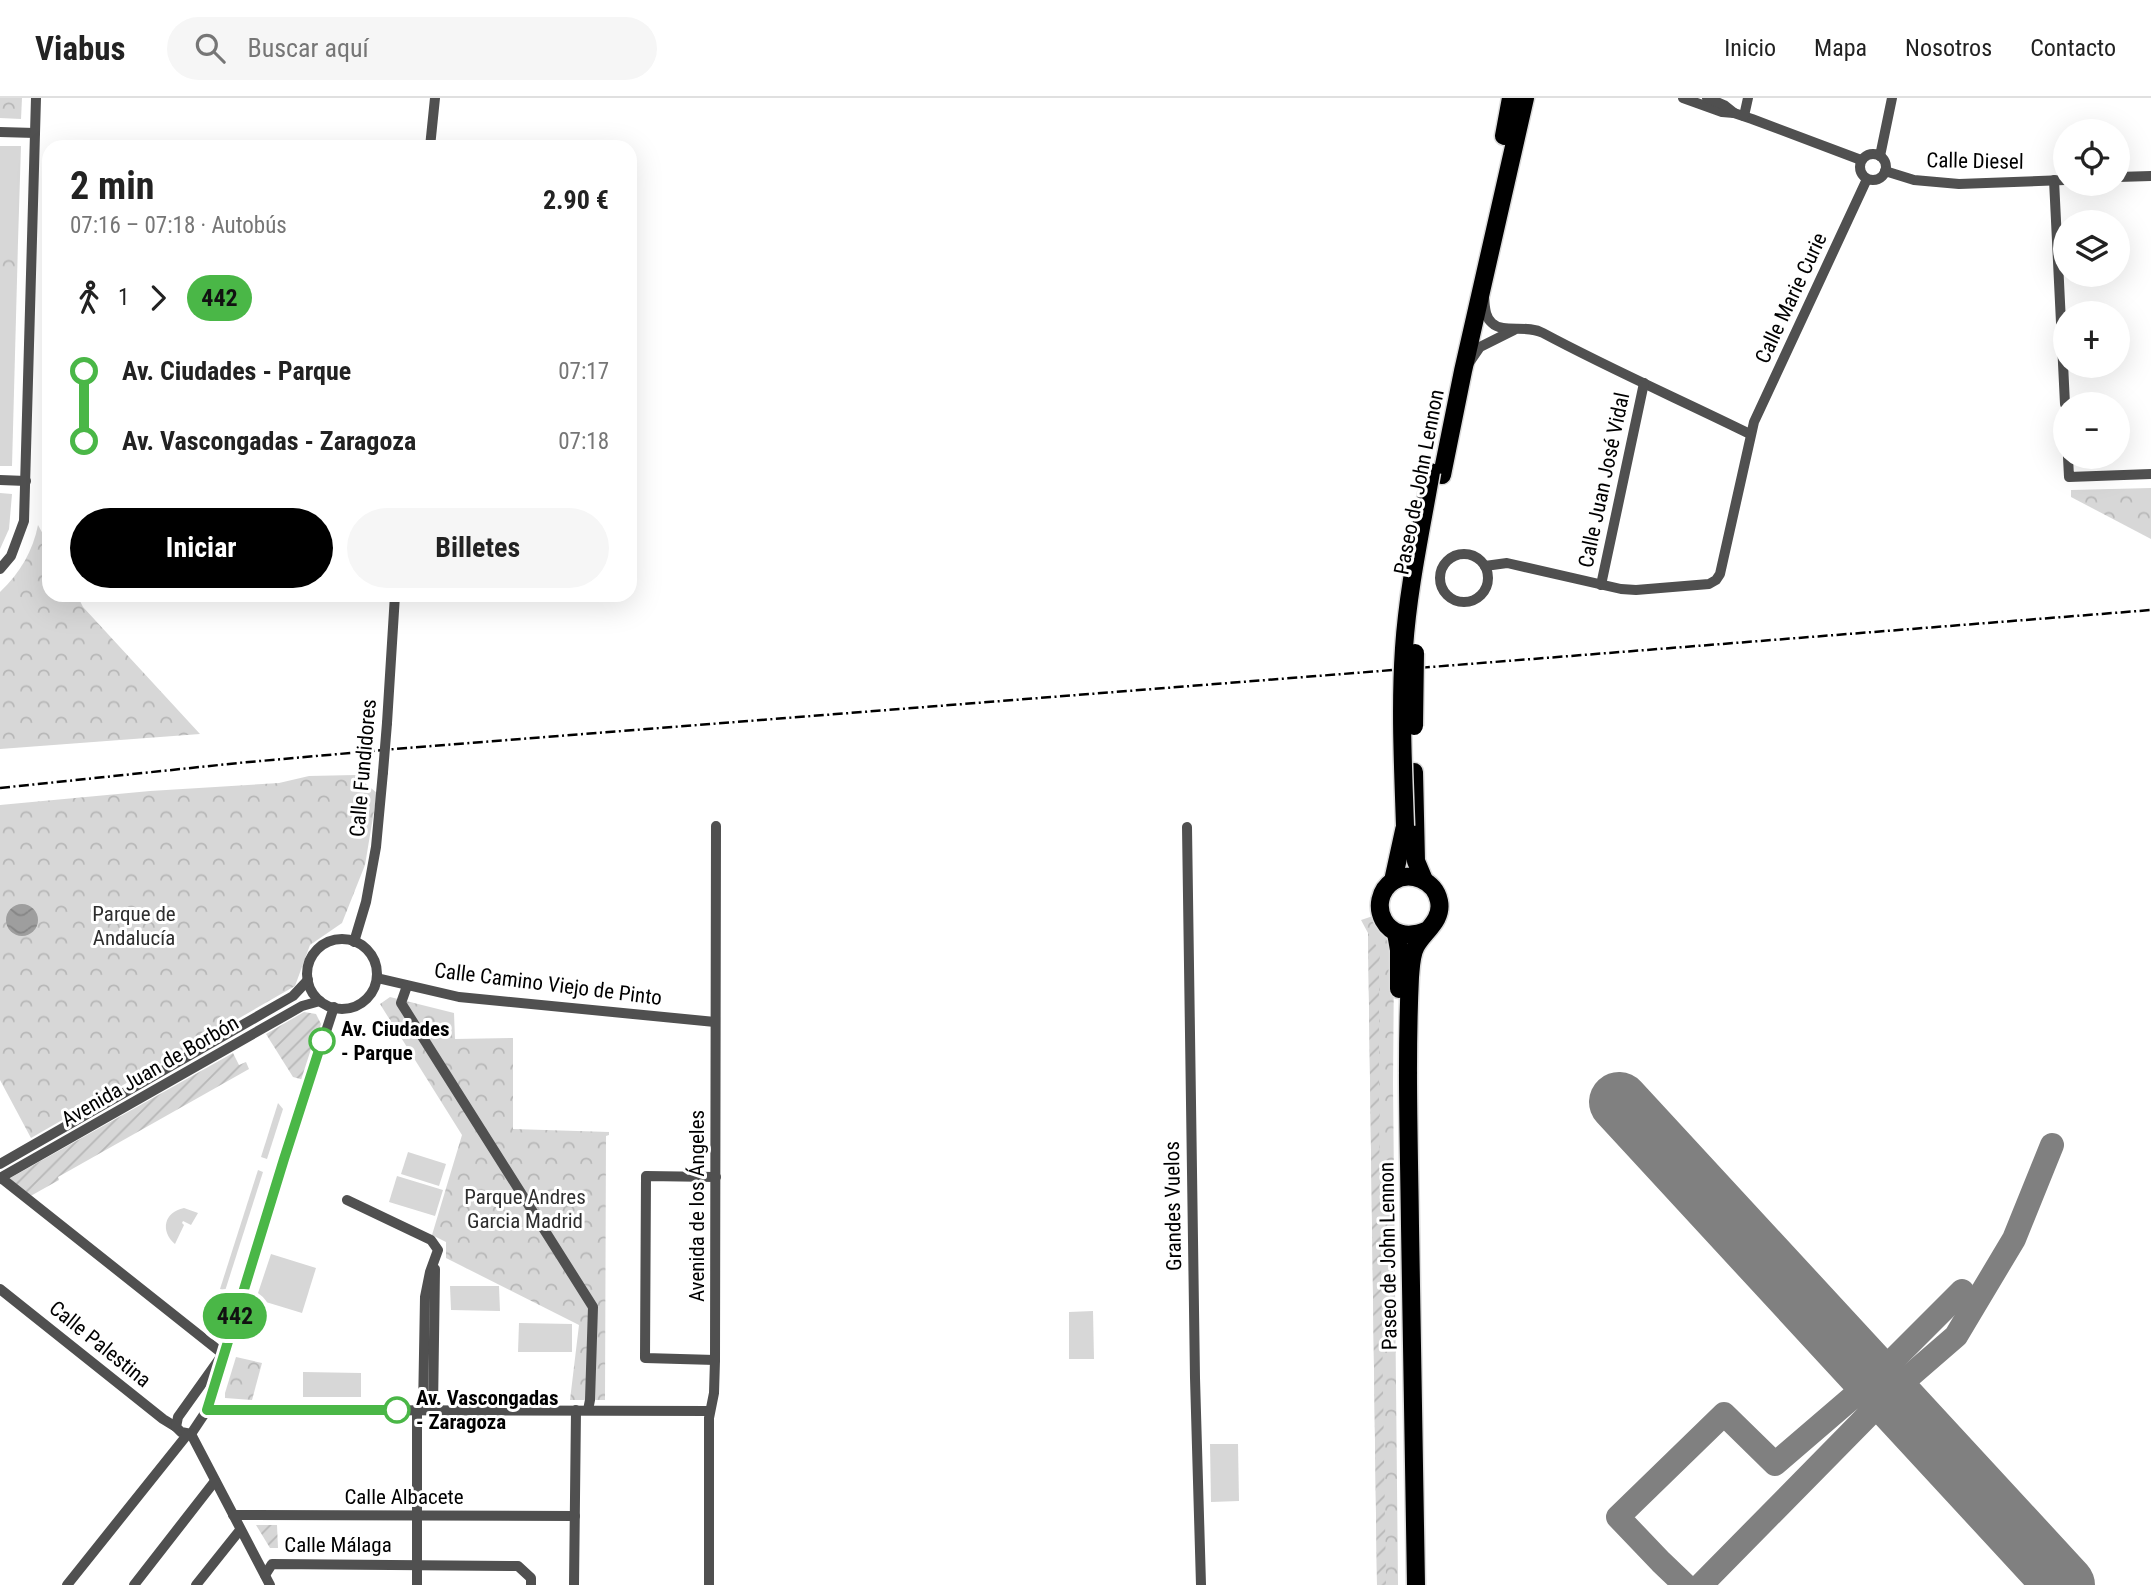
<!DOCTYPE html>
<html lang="es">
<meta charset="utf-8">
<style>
:root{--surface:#fff;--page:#f6f6f6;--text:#222;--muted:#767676;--line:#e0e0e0;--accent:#000}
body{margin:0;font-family:"Roboto Condensed",sans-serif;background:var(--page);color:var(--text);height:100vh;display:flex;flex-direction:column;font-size:26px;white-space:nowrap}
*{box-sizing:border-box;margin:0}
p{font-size:23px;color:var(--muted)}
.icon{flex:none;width:38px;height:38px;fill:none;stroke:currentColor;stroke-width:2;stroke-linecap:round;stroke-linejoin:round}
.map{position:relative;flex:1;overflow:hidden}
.sheet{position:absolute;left:42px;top:42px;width:595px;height:462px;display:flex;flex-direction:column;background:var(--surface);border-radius:21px;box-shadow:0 7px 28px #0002}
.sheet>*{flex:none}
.badge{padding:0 14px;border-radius:23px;font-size:24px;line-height:46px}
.fabs{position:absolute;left:2053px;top:21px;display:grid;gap:14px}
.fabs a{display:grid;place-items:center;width:77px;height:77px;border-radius:50%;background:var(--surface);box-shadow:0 7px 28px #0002;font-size:35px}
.map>.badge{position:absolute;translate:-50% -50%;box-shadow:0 0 0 4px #fff}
.legs{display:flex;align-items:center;gap:10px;height:77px;padding:0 28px;font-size:23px}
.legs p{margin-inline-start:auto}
.summary{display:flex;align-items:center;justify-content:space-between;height:119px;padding:0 28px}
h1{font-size:38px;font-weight:700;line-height:52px}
.cta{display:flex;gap:14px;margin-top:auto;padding:14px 28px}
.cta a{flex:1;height:80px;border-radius:42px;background:var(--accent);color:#fff;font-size:28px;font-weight:700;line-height:80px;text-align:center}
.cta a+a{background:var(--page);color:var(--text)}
ul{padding:0 28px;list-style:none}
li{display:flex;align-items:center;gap:24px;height:70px;font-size:26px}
li i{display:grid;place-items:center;width:10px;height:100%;margin:0 9px;background:currentColor}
li i::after{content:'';width:18px;height:18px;margin:-9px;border:5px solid;border-radius:50%;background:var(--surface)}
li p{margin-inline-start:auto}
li:first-child i{background:linear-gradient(#0000 50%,currentColor 0)}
li:last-child i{background:linear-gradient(currentColor 50%,#0000 0)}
header{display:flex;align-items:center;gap:42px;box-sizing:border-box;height:98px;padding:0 35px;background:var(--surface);border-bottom:2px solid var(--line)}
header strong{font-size:33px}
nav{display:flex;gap:38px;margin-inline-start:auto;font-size:24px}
.search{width:490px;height:63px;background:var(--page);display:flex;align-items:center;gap:18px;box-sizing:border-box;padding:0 24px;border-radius:38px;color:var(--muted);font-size:26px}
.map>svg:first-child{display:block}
.grass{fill:#d7d7d7}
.park{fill:url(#park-crowns)}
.garden{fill:url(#garden-furrows)}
.water{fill:url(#water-waves)}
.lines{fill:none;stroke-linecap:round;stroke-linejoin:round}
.taxiway{stroke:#808080;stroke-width:24}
.runway{stroke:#808080;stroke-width:60}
.highway-casing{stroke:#dbdbdb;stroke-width:21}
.minor{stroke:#505050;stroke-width:10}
.highway{stroke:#000;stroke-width:18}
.rail{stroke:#000;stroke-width:2.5;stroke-dasharray:10 3.5 2 3.5;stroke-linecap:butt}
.highway-bridge-casing{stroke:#dbdbdb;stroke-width:21;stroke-linecap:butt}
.minor-bridge{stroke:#505050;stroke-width:10}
.highway-bridge{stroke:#000;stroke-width:18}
.line-1-casing{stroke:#fff;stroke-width:16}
.line-1{stroke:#4ab747;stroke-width:10}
.stop-1-dot{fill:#fff;stroke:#4ab747;stroke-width:3.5}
.labels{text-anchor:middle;stroke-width:6;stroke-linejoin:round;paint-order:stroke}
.street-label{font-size:21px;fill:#000;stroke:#fff}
.park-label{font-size:21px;fill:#2e2e2e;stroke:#fff}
.stop-label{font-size:21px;font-weight:bold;fill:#000;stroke:#fff;text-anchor:start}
</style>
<header>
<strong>Viabus</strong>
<div class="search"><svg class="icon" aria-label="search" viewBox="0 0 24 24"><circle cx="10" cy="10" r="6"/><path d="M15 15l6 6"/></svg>Buscar aquí</div>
<nav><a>Inicio</a><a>Mapa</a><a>Nosotros</a><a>Contacto</a></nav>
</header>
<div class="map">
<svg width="2151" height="1487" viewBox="0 0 2151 1487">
<defs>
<pattern id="park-crowns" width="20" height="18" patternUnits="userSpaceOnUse" patternTransform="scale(1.75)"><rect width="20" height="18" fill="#d7d7d7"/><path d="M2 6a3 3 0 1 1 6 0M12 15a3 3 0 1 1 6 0" fill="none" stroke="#b7b7b7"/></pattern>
<pattern id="garden-furrows" width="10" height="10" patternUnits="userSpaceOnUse" patternTransform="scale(1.75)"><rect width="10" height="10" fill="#d7d7d7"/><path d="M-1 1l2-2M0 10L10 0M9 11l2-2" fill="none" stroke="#b7b7b7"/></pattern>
<pattern id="water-waves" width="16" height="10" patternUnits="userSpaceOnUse" patternTransform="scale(1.75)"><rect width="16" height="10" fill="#9e9e9e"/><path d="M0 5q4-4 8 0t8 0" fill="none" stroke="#868686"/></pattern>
</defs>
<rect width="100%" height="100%" fill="#fff"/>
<g class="grass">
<polygon points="0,48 21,48 18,143 0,143"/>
<polygon points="0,182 17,182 12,368 0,368"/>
<polygon points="0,395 12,396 9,431 0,451"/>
<polygon points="278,1005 283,1011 267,1061 261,1059"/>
<polygon points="408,1054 446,1066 439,1088 401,1076"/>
<polygon points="258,1072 263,1074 225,1193 220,1191"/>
<polygon points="397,1078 443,1092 435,1118 389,1104"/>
<path d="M184,1110L198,1115L191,1127L183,1123L182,1125L184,1127L175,1146C160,1133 164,1114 184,1110Z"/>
<polygon points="271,1156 316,1170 302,1215 256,1201"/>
<polygon points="450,1188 499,1188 500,1213 451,1212"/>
<polygon points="1093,1213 1094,1261 1069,1261 1069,1214"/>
<polygon points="519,1225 572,1226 572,1254 518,1254"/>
<polygon points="303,1274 361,1275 361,1299 303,1299"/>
<polygon points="1210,1346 1238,1346 1239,1403 1211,1404"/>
</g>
<g class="park">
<polygon points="0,0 22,0 21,21 0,20"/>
<polygon points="0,143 18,143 17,182 0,182"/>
<polygon points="2151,390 2151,441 2071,399 2071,392"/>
<path d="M38,427L49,447V497H77L83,509L200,636L0,651V494C20,475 33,453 38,427Z"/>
<polygon points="355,677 377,695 365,767 342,825 310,847 295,888 31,1040 0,982 0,707 150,693 279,685 309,678"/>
<polygon points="1373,818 1386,839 1394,866 1393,985 1398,1487 1377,1487 1368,835 1361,822"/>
<polygon points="390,899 454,915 455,941 513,940 513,1031 609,1034 609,1037 606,1038 605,1302 570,1302 579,1227 446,1160 446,1144 432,1137 462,1037 380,906"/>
<polygon points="236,1259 262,1265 252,1302 225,1300 225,1295"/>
</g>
<g class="garden">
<polygon points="1368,835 1379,852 1379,1028 1386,1487 1377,1487"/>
<polygon points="304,914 316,916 321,926 304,982 293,979 266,936"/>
<polygon points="233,955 239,967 246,964 249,971 58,1079 59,1082 27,1100 5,1083"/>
<polygon points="256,1427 277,1427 278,1450 270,1450"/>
</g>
<circle class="water" cx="22" cy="822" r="16"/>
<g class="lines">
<g class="taxiway">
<polyline points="1875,1280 1962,1193"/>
<polyline points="1889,1296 1956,1238 2014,1141 2052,1047"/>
<polyline points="1685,1487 1661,1464 1618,1419 1724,1316 1775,1366 1875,1280 1889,1296 1701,1487"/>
</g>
<polyline class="runway" points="1619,1004 2065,1487"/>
<defs>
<g id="highway">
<polyline points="1504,38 1511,0"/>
<polyline points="1442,377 1463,273 1525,0"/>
<polyline points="1414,674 1416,763 1424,782"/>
<polyline points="1393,783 1405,728"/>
<polyline points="1396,835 1399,852 1399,891"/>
<path d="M1416,1487C1414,1367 1412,1247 1410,1128C1409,1045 1406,962 1410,879C1411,869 1411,857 1416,848C1424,833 1443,823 1439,803C1435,783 1411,772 1393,783C1365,802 1384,852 1428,832"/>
</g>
</defs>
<use href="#highway" class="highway-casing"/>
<g class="minor">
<polyline points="1683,0 1722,14 1734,15 1752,21 1861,62"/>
<polyline points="1707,0 1724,7 1734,15"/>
<polyline points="1744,18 1748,0"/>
<polyline points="0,34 35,35"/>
<polyline points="430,49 435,0"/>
<circle cx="1873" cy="69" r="13"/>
<polyline points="1880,58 1892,0"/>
<polyline points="1885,73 1914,82 1959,86 2065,82"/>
<polyline points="2118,79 2151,78"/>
<polyline points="2054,82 2065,306"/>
<path d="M1484,200C1485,209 1485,219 1492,225C1503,236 1527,226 1543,235C1610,271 1681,302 1750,336"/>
<polyline points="1469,265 1480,249 1514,232"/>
<polyline points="2068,359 2069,379 2151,376"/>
<polyline points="0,382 26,383"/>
<circle cx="1464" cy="480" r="24"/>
<polyline points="1485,468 1507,465 1621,491 1636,492 1709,486 1716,482 1720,476 1754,324 1867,81"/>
<polyline points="0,471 11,458 24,423 36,0"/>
<polyline points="1601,487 1644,285"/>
<polyline points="387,625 395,497"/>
<polyline points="1187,729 1195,1280 1201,1487"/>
<circle cx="342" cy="876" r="35"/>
<polyline points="354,844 366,804 376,749 383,674"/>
<polyline points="377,880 459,899 715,924"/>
<polyline points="407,888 401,905 593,1209 590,1302 588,1312"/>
<polyline points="0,1066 293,898 308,882"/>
<polyline points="0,1080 302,908 320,903"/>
<polyline points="0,1080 5,1083 223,1256"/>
<polyline points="347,1102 431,1142 438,1152 430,1174 425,1199 423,1312"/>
<polyline points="0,1191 163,1321 176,1329"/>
<polyline points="223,1256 178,1319 176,1329 181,1334 191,1336 207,1312 284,1061 334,909"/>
<polyline points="715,1262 645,1260 646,1078 716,1079"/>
<polyline points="207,1312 709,1313"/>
<polyline points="433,1312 435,1171"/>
<polyline points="191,1336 270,1487"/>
<polyline points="233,1417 575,1418"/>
<polyline points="265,1477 272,1466 518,1468 531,1480 531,1487"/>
<polyline points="67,1487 187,1337"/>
<polyline points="134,1487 215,1383"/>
<polyline points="196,1487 240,1432"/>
<polyline points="417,1487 417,1312"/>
<polyline points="574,1487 576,1312"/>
<polyline points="709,1487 709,1320 714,1295 715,1262 716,728"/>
</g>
<use href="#highway" class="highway"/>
<polyline class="rail" points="0,690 238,665 395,651 2151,512"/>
<defs>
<g id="highway-bridge">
<polyline points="1414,628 1415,555"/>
<path d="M1405,728C1403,668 1400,609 1404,550C1408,491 1421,432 1431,374"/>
</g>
</defs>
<use href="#highway-bridge" class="highway-bridge-casing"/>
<polyline class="minor-bridge" points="383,674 387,625"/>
<use href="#highway-bridge" class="highway-bridge"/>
</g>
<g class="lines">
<defs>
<polyline id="line-1" points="322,943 284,1061 207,1312 397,1312"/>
</defs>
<use href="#line-1" class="line-1-casing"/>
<use href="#line-1" class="line-1"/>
</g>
<g class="stop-1-dot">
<circle cx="322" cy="943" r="12"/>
<circle cx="397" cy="1312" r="12"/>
</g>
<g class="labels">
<g class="street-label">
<text transform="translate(1975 63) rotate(1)" y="7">Calle Diesel</text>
<text transform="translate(1791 200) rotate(-65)" y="7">Calle Marie Curie</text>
<text transform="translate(1604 382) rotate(-78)" y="7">Calle Juan José Vidal</text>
<text transform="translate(1419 384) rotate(-79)" y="7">Paseo de John Lennon</text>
<text transform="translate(363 670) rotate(-85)" y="7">Calle Fundidores</text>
<text transform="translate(548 886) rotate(7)" y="7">Calle Camino Viejo de Pinto</text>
<text transform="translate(150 973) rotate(-30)" y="7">Avenida Juan de Borbón</text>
<text transform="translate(697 1108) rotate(-90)" y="7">Avenida de los Ángeles</text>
<text transform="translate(1173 1108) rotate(-91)" y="7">Grandes Vuelos</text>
<text transform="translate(1388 1158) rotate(-91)" y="7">Paseo de John Lennon</text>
<text transform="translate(100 1246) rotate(39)" y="7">Calle Palestina</text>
<text x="404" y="1406">Calle Albacete</text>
<text x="338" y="1454">Calle Málaga</text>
</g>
<g class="park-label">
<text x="134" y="823">Parque de<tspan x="134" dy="24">Andalucía</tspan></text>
<text x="525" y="1106">Parque Andres<tspan x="525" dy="24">Garcia Madrid</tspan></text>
</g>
<g class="stop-label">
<text x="341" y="938">Av. Ciudades<tspan x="341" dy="24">- Parque</tspan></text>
<text x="416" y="1307">Av. Vascongadas<tspan x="416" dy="24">- Zaragoza</tspan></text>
</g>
</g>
</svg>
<div class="fabs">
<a><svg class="icon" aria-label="locate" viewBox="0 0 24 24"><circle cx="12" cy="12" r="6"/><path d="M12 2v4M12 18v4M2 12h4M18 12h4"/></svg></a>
<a><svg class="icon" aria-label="layers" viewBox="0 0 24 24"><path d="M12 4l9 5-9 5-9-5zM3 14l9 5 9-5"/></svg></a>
<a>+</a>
<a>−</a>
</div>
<b class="badge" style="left:235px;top:1218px;background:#4ab747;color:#111">442</b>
<section class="sheet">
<div class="summary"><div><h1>2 min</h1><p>07:16 – 07:18 · Autobús</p></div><b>2.90 €</b></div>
<div class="legs"><svg class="icon" aria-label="walk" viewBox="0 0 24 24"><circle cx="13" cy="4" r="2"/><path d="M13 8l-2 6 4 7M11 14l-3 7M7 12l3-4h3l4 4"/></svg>1<svg class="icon" aria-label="forward" viewBox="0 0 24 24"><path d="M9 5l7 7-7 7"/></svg><b class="badge" style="background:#4ab747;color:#111">442</b></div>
<ul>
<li><i style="color:#4ab747"></i><b>Av. Ciudades - Parque</b><p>07:17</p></li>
<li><i style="color:#4ab747"></i><b>Av. Vascongadas - Zaragoza</b><p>07:18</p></li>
</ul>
<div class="cta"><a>Iniciar</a><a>Billetes</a></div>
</section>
</div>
